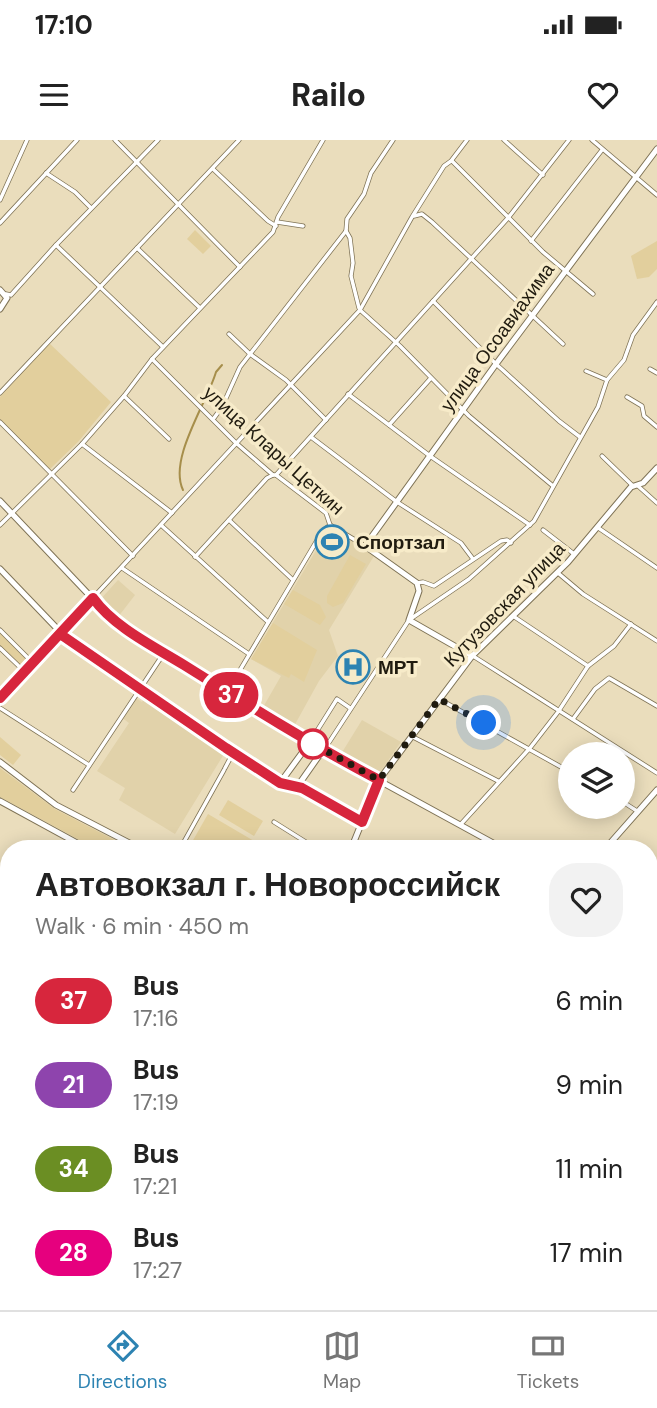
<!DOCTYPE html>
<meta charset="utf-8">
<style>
:root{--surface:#fff;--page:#f2f2f2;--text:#222;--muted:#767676;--line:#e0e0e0;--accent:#2d83b2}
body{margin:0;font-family:"DM Sans",sans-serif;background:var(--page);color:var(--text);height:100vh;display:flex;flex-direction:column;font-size:26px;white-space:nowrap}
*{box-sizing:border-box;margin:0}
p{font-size:23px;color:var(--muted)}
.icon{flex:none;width:38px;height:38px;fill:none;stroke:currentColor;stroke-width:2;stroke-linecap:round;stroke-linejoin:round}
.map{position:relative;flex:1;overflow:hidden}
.drawer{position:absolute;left:0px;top:700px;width:658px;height:471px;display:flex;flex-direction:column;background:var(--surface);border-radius:28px 28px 0 0;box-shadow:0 4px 18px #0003}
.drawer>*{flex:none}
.badge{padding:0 14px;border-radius:23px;font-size:24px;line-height:46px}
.controls{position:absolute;left:558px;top:602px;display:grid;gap:14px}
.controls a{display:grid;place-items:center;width:77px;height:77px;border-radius:50%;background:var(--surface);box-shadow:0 4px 18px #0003;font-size:35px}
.you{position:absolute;width:35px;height:35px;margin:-18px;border:5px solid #fff;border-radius:50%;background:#1a73e8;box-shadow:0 0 0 10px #1a73e833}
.map>.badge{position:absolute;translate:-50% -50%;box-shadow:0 0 0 4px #fff}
.round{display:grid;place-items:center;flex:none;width:74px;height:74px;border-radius:28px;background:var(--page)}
.overview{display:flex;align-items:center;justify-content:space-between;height:119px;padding:0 35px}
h1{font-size:33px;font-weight:700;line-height:52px}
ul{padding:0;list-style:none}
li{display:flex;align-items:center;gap:21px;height:84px;padding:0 35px}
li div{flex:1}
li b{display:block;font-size:26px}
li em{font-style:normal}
li .badge{min-width:77px;font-weight:700;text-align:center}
.status{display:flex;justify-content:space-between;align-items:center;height:49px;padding:0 35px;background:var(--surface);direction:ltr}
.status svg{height:19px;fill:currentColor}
header{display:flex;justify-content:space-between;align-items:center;height:91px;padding:0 35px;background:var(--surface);font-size:32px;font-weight:700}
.tab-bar{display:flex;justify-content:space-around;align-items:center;height:98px;border-top:2px solid var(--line);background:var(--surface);font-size:19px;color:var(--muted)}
.tab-bar a{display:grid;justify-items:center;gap:4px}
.tab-bar .on{color:var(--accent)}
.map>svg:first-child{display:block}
.built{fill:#e1d2aa}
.green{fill:#e2cf9d}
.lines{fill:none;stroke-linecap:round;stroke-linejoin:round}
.stream{stroke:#a68e4b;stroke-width:2}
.river{stroke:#a68e4b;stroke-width:6}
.street-casing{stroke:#7f7356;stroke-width:5}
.secondary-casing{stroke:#7f7356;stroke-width:7}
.highway-casing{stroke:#fff;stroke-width:10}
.street{stroke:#fff;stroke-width:3.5}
.secondary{stroke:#fff;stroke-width:5}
.highway{stroke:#80cdfd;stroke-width:8}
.rail-casing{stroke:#827963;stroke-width:4.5}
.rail{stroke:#f7ebc9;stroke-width:2;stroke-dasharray:5;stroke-linecap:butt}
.line-casing{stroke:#fff;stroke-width:16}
.line{stroke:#d7263d;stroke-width:10}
.walk{stroke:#201b0f;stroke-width:7;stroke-dasharray:0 12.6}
.stop-dot{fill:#fff;stroke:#d7263d;stroke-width:3.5}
.labels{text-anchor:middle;stroke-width:7;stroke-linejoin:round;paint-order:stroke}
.street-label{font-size:19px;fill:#201b0f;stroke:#f7ebc9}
.poi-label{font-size:19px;font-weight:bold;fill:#201b0f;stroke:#f7ebc9;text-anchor:start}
</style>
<div class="status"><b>17:10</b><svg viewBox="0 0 49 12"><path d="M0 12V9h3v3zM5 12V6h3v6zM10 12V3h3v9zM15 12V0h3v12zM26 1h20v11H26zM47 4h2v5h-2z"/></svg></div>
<header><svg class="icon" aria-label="menu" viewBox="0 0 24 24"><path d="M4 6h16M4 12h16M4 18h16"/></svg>Railo<svg class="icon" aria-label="heart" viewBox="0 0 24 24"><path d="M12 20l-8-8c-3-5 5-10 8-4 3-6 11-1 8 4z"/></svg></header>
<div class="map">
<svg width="657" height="1170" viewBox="0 0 657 1170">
<rect width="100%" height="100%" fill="#eaddbc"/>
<g class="built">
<polygon points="330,387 374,416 329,490 338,516 319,541 293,588 262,569 281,536 251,519"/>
<polygon points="118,440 135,455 118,477 99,461"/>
<polygon points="134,557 142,562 144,558 224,614 175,694 119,660 125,648 97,631 129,583 121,577"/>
<polygon points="362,580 401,602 378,635 341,614"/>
<polygon points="657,918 657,966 649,962 649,932"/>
<polygon points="0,923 9,925 9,1085 0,1080"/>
<polygon points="176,1162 335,1162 330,1170 172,1170"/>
</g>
<g class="green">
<polygon points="195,90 211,106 203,114 187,99"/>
<polygon points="657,101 657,129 649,137 637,139 631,116"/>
<polygon points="49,203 111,262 78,302 50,329 0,279 0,257"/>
<polygon points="350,415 366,424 343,463 333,467 327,463 327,456"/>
<polygon points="293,450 320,465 326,477 320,485 284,464"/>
<polygon points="273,483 317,510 304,542 291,534 289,538 251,519"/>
<polygon points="0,493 28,521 22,527 0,506"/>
<polygon points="0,597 21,615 13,625 0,615"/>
<polygon points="0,628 55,669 132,709 96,709 0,657"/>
<polygon points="228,660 263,681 254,696 219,675"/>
<polygon points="208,674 254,701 249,709 188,709"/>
<polygon points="649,1158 657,1162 657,1170 369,1170 374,1162 649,1162"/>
</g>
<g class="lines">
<g class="stream">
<path d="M183,350C168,319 207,263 216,232L222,225"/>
<polyline points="649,1051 657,1055"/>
<polyline points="649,1156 657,1159"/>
</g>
<g class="river">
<polyline points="0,1087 9,1092"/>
<polyline points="141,1167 146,1170"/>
</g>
<defs>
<g id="street">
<polyline points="115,0 240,127"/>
<polyline points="504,0 543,35"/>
<polyline points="592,0 657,55"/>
<polyline points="452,21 543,112 593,154"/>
<polyline points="213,29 268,81 276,86"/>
<polyline points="46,33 75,52 91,68"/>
<polyline points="0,60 27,0"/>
<polyline points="414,76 422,74 432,82 563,204"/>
<polyline points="277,82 303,86"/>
<polyline points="0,83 77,0"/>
<polyline points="346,91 350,98 353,123 351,136 359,168"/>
<polyline points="531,101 602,10"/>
<polyline points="56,105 163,207"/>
<polyline points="137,108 200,168"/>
<polyline points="6,154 11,155 56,105 158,0"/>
<polyline points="433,161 496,224 559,281 580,297"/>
<polyline points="360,170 400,206 469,276 553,346"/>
<polyline points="229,194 250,214 286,240 326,280"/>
<polyline points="152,219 236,303 273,335 276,335 326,373 330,385 365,406"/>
<polyline points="650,229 657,233"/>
<polyline points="586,231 607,240"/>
<polyline points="0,253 239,0"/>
<polyline points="348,254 430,316 530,385"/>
<polyline points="124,256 169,299"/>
<polyline points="627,257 642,266 644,276 657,287"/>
<polyline points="214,278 222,267 240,227 346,91 347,79 364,54 371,33 393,0"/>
<polyline points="0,282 133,416"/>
<polyline points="389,285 431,238"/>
<polyline points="311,297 397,362 461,403 473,419"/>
<polyline points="82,304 172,373"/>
<polyline points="602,316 633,346"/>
<polyline points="276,335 508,78 569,0"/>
<polyline points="638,346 657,363"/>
<polyline points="229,380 293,440"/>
<polyline points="0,385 82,304 124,256 152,219 273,92 278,77 323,0"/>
<polyline points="161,385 268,482"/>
<polyline points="597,387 657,428"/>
<polyline points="543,390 574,414"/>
<polyline points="195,417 267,338 273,335"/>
<polyline points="122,428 249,514"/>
<polyline points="558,433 583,454 657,501"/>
<polyline points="417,443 423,442 434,446 501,401 507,400 511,403"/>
<polyline points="513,476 588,526"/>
<polyline points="0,490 34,524"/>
<polyline points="0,508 25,532"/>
<polyline points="473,516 657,633"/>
<polyline points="227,552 322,392 330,385"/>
<polyline points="0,558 360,170 412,77 444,26 451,21 467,0"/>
<polyline points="439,559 570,632"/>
<polyline points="0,568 89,625"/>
<polyline points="573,579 595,549 609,538 657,566"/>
<polyline points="413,597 498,641"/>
<polyline points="310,602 337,559 350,568"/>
<polyline points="324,610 409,480 469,439 534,381 598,267 607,240 624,220 633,195 657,162"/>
<polyline points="225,628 233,613"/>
<polyline points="73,650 164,513"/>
<polyline points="623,662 637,671"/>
<polyline points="274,682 317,709"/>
<polyline points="461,684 530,608 558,572 588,526 614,506 631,484"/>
<polyline points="180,709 224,630"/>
<polyline points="649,732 657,729"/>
<polyline points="650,787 657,780"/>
<polyline points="649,849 657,834"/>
<polyline points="334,1170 339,1162"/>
</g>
<g id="secondary">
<polyline points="0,150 7,158 0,169"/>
<polyline points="0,361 110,477 227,552 323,610 504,709"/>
<polyline points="0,429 69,501 280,643 302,648 362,682"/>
<polyline points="472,516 409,480 419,451 417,443 365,406 496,224 657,9"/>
<polyline points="0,622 56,665 141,709"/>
<polyline points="280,643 310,602"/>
<polyline points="297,647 323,610"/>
<polyline points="0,661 88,709"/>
<polyline points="351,709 379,640 472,516 568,422 631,347 643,343 657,328"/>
<polyline points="605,709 657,650"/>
<polyline points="649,787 657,791"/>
<polyline points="0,913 9,917"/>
</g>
<g id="highway">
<polyline points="649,1008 657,1012"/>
<polyline points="649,1014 657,1018"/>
<polyline points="157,1170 160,1162"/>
</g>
</defs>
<use href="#street" class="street-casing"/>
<use href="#secondary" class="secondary-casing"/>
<use href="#highway" class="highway-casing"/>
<use href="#street" class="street"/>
<use href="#secondary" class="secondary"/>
<use href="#highway" class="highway"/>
<defs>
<g id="rail">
<polyline points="0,925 9,930"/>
<polyline points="0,1147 9,1153"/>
<polyline points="23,1162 36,1170"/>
<polyline points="235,1170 236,1162"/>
</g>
</defs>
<use href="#rail" class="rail-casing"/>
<use href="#rail" class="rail"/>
</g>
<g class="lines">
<defs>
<path id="line" d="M0,558L93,458C114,487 153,506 184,525C248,565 312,605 379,640L362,682L302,648L280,643L226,608L63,496"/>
</defs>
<use href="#line" class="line-casing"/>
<use href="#line" class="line"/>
<polyline class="walk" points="313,604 310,602 379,640 439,559 484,583"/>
</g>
<defs>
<symbol id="stadium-ring" viewBox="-11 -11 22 22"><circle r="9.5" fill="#f7ebc9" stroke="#2d83b2" stroke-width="1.5"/><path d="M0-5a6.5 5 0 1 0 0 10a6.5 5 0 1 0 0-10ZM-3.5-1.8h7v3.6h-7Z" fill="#2d83b2"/></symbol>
<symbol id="hospital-ring" viewBox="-11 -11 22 22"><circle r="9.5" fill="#f7ebc9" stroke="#2d83b2" stroke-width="1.5"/><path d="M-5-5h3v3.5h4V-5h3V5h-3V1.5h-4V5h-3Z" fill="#2d83b2"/></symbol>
</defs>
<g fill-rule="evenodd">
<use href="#stadium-ring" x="313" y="383" width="38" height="38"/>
<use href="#hospital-ring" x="334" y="508" width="38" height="38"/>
</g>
<circle class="stop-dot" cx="313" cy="604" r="14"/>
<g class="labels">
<g class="street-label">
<text transform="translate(497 197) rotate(-54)" y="7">улица Осоавиахима</text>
<text transform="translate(274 310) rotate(42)" y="7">улица Клары Цеткин</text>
<text transform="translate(504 464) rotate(-46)" y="7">Кутузовская улица</text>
</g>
<g class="poi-label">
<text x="356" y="409">Спортзал</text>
<text x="378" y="534">МРТ</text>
</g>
</g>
</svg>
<div class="controls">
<a><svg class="icon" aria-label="layers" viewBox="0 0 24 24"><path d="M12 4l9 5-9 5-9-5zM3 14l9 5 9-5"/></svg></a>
</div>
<div class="you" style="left:484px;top:583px"></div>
<b class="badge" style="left:231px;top:555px;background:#d7263d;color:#fff">37</b>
<section class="drawer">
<div class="overview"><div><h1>Автовокзал г. Новороссийск</h1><p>Walk · 6 min · 450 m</p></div><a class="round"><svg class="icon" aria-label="heart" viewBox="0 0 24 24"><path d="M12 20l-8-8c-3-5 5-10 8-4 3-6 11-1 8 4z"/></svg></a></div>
<ul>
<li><span class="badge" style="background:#d7263d;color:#fff">37</span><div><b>Bus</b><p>17:16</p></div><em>6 min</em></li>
<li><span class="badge" style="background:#8e44ad;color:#fff">21</span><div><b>Bus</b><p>17:19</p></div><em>9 min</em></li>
<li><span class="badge" style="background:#6b8e23;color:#fff">34</span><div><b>Bus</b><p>17:21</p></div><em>11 min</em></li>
<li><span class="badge" style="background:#e6007e;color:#fff">28</span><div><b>Bus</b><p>17:27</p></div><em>17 min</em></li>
</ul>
</section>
</div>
<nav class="tab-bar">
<a class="on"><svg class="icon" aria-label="directions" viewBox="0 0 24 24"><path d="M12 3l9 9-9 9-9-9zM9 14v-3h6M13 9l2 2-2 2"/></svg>Directions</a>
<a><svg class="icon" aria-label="map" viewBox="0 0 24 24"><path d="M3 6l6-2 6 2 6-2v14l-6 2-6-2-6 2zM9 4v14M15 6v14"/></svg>Map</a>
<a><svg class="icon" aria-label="tickets" viewBox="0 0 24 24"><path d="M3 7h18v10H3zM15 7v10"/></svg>Tickets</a>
</nav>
